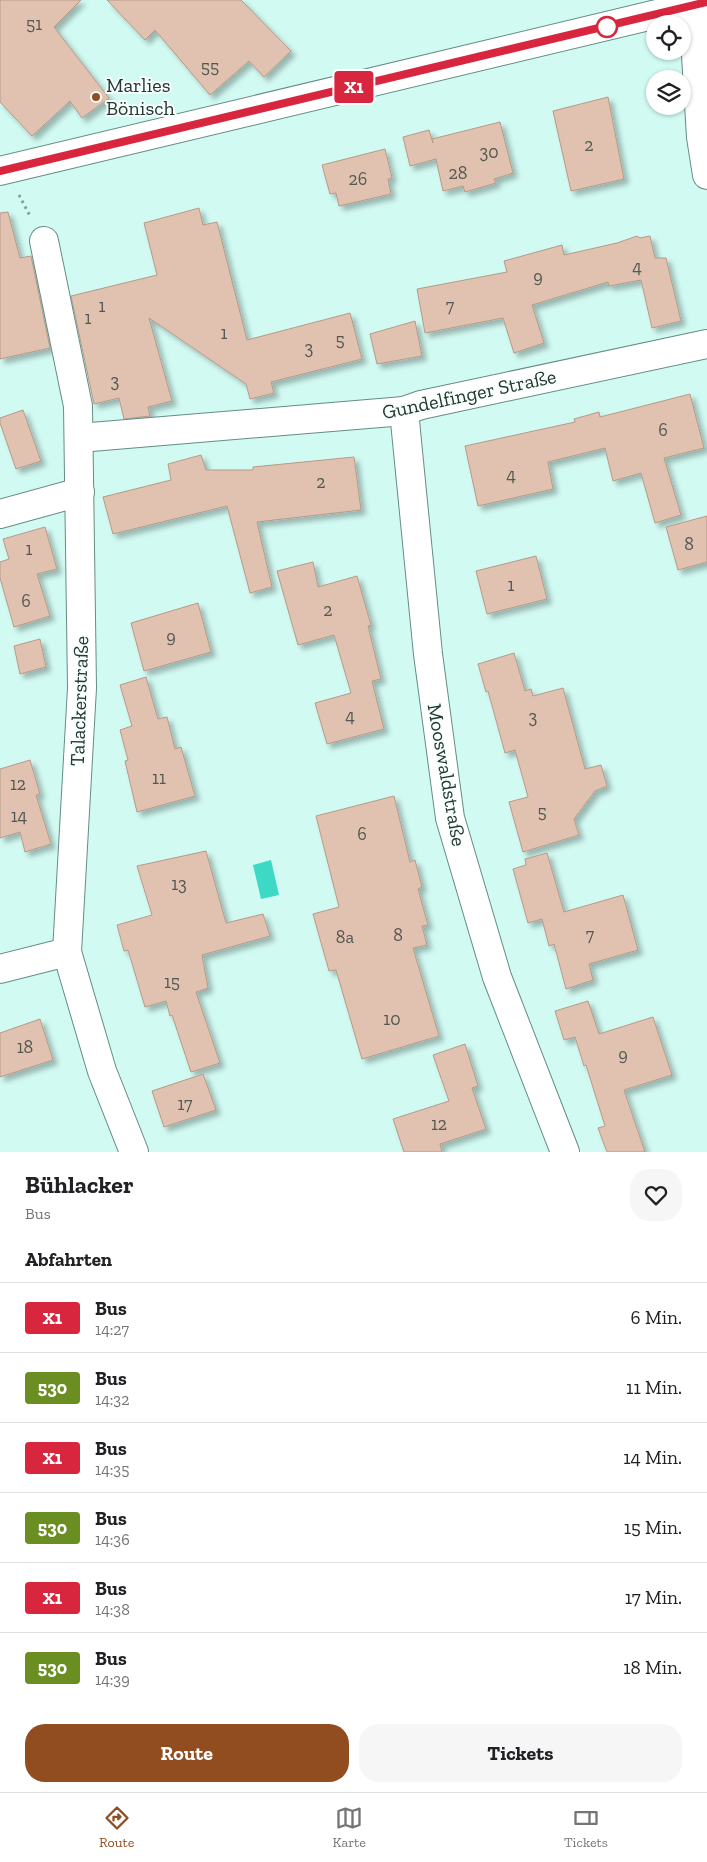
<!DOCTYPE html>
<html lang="de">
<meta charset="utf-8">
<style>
:root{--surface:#fff;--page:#f6f6f6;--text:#202124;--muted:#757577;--line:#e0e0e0;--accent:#914d20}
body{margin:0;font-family:"Zilla Slab",serif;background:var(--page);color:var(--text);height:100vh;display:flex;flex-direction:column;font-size:19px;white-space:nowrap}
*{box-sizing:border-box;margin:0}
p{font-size:16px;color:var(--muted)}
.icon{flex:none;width:28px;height:28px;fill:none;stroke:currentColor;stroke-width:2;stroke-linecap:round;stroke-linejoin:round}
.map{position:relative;height:1152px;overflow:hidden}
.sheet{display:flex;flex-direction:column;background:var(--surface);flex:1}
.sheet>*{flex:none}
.badge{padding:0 10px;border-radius:4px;font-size:18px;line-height:32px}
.tools{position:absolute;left:646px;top:15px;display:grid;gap:10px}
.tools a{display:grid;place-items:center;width:45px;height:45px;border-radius:50%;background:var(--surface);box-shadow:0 1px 4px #0004;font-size:25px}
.map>.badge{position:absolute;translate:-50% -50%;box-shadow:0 0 0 2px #fff}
h2{padding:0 25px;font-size:19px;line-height:45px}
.round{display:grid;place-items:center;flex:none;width:52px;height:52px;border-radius:20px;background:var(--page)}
.head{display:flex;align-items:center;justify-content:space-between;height:85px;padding:0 25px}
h1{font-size:24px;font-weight:700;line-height:38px}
.cta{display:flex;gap:10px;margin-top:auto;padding:10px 25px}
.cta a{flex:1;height:58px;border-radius:20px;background:var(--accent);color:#fff;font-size:20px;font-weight:700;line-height:58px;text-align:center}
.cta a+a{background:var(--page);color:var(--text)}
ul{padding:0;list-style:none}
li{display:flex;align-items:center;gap:15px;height:70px;padding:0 25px;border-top:1px solid var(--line)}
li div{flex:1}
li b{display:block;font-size:19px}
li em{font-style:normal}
li .badge{min-width:55px;font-weight:700;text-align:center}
.menu{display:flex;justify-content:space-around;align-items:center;height:70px;border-top:1px solid var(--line);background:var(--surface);font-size:14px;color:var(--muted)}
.menu a{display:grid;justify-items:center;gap:2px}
.menu .active{color:var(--accent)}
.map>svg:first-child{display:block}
.water{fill:#3ed9c5}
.building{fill:#e1c2b0;stroke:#b79988;filter:url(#shadow)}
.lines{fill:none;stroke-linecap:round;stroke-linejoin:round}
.street-casing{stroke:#658c85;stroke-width:30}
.secondary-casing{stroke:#658c85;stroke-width:30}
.path{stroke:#83a19b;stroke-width:3;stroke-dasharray:2.5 4;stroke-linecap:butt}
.street{stroke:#fff;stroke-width:28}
.secondary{stroke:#fff;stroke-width:28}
.line-casing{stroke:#fff;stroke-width:11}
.line{stroke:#d7263d;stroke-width:8}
.stop-dot{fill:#fff;stroke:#d7263d;stroke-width:2.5}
.poi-dot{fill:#914d20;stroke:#f7fffd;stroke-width:2}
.labels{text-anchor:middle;stroke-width:4;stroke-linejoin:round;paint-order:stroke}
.number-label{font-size:18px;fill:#545852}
.poi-label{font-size:20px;fill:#253532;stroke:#f7fffd;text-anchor:start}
.street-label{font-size:20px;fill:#253532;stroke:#f7fffd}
</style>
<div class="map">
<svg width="707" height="1152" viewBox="0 0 707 1152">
<defs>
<filter id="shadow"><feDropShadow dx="4.5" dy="4.5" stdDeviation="2.5" flood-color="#0004"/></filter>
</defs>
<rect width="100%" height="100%" fill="#d1faf2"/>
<polygon class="water" points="271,860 279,895 261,899 253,865"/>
<g class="building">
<polygon points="0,0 81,0 54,27 109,98 82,118 70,101 32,136 0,102"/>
<polygon points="107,0 241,0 291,51 264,77 249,61 210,95 155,30 145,40"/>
<polygon points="608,97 624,179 571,191 553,111"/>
<polygon points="500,122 513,173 494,179 496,183 465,192 463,186 443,191 436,159 410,166 403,137 429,130 433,143 432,139"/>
<polygon points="385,149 392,178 388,179 391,194 339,206 336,193 330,194 322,165"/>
<polygon points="199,208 203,225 217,222 247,340 350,313 362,359 271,382 274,393 250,399 246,384 149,318 172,401 148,407 150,416 124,419 119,398 94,404 71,296 157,275 144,223"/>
<polygon points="8,212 20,258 31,256 50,348 0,359 0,213"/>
<polygon points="637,236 640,238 650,236 655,258 666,258 681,321 652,328 641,280 609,286 608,282 532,305 544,343 514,353 503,318 425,333 417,289 507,272 504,261 562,245 564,255 617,243"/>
<polygon points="415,321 422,356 377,364 370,334"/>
<polygon points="690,394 704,448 664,458 681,515 655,523 641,473 613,481 605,448 548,462 553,489 478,506 465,446 575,422 574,419 599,412 600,417"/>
<polygon points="23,410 41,461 16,469 0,423 0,418"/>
<polygon points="201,455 206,470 253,470 253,467 354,457 361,510 257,522 272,587 250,593 227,506 113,534 103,497 171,480 168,464"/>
<polygon points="707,516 707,562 678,570 666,527"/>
<polygon points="45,527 57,569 37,574 50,616 14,627 0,578 0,562 9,559 3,539"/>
<polygon points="536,556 547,599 487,614 476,571"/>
<polygon points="313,562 318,587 357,576 371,625 368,626 381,679 372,681 384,729 327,744 315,703 351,693 334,635 298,645 277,571"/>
<polygon points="198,603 211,652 144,671 131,623"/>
<polygon points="40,639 46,667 20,674 14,646"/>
<polygon points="514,653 525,691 531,689 533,696 563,688 585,769 601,765 607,786 595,791 574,819 579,835 523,852 509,802 528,797 515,750 505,753 488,691 486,692 478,664"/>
<polygon points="146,677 158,719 167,717 175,749 181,747 195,796 137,812 125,761 128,760 120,730 132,726 120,685"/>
<polygon points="30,760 40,794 36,795 51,844 25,852 20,832 0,838 0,769"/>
<polygon points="394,796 410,862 415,860 422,887 418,889 428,925 422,926 427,945 413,948 439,1036 362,1059 336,970 329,971 313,914 339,907 316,816"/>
<polygon points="206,851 226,923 263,914 270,936 202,955 208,988 196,992 220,1063 191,1072 172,1015 170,1016 166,1001 145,1007 128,950 124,951 117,925 152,915 137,866"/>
<polygon points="547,853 564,912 623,895 638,950 589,964 593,980 566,989 554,944 549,946 542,919 528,923 513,869 526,865 525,859"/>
<polygon points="588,1001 599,1034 653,1017 672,1075 624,1090 645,1152 607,1152 598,1128 605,1126 586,1065 584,1066 575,1037 564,1040 555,1011"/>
<polygon points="40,1019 53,1060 0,1077 0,1033"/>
<polygon points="465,1044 478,1086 472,1088 486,1129 440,1144 442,1152 404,1152 393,1119 449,1101 433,1055"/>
<polygon points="203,1074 216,1110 164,1127 152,1091"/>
</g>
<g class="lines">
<defs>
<g id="street">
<polyline points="694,0 693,6 701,137 707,175"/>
<polyline points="44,241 78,406 82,688 67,952 102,1071 134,1152"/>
<polyline points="404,411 428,654 450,818 497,977 565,1152"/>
<polyline points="79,438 404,411 421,405 707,344"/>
<polyline points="0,514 80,492"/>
<polyline points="0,969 67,952"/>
</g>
<polyline id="secondary" points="0,171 707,2"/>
</defs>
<use href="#street" class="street-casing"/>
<use href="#secondary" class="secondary-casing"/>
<polyline class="path" points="19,195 30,216"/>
<use href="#street" class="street"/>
<use href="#secondary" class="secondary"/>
</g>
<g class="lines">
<defs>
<polyline id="line" points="0,171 707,2"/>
</defs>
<use href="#line" class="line-casing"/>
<use href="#line" class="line"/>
</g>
<circle class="stop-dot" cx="607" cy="27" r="10"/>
<circle class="poi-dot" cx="96" cy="97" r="5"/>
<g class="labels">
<g class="number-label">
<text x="34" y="30">51</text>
<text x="210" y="73">55</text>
<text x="589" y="151">2</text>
<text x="489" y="158">30</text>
<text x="458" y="179">28</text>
<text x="358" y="185">26</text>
<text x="637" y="273">4</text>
<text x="538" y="283">9</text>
<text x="102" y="312">1</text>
<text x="450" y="312">7</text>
<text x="88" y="324">1</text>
<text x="224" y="339">1</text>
<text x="340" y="346">5</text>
<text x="309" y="354">3</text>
<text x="115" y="387">3</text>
<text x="663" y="436">6</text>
<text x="511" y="481">4</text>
<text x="321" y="488">2</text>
<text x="689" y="550">8</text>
<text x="29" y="555">1</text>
<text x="511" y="591">1</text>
<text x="26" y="607">6</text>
<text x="328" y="616">2</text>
<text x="171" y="643">9</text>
<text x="350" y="722">4</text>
<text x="533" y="723">3</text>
<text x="159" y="784">11</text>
<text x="18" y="790">12</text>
<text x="542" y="818">5</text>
<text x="19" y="822">14</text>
<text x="362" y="840">6</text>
<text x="179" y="890">13</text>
<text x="398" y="941">8</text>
<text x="590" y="941">7</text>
<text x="345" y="943">8a</text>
<text x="172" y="988">15</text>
<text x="392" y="1025">10</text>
<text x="25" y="1053">18</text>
<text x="623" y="1061">9</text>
<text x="185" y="1110">17</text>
<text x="439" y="1130">12</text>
</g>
<g class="poi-label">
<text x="106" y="92">Marlies<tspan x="106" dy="23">Bönisch</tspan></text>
</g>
<g class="street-label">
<text transform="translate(469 394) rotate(-12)" y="7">Gundelfinger Straße</text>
<text transform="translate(79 701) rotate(-88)" y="7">Talackerstraße</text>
<text transform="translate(447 775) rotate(80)" y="7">Mooswaldstraße</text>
</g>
</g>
</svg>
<div class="tools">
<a><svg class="icon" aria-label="locate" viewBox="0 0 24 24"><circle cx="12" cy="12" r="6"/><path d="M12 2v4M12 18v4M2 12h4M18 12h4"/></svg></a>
<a><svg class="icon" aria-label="layers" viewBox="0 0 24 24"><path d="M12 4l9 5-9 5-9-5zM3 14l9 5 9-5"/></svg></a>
</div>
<b class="badge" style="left:354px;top:87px;background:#d7263d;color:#fff">X1</b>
</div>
<section class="sheet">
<div class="head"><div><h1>Bühlacker</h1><p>Bus</p></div><a class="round"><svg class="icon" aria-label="heart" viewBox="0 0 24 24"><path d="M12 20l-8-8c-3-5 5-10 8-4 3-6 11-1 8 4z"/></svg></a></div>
<h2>Abfahrten</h2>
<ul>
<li><span class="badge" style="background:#d7263d;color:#fff">X1</span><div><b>Bus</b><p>14:27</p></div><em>6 Min.</em></li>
<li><span class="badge" style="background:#6b8e23;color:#fff">530</span><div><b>Bus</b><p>14:32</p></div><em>11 Min.</em></li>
<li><span class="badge" style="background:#d7263d;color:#fff">X1</span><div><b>Bus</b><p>14:35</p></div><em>14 Min.</em></li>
<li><span class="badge" style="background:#6b8e23;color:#fff">530</span><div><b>Bus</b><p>14:36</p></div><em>15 Min.</em></li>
<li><span class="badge" style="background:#d7263d;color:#fff">X1</span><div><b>Bus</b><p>14:38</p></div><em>17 Min.</em></li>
<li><span class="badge" style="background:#6b8e23;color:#fff">530</span><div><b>Bus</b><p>14:39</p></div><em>18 Min.</em></li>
</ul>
<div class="cta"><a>Route</a><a>Tickets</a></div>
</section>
<nav class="menu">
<a class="active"><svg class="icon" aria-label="directions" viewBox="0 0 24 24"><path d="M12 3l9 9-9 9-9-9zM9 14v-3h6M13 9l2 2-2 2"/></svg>Route</a>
<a><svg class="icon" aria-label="map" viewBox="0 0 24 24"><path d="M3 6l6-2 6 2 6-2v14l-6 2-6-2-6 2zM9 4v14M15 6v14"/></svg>Karte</a>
<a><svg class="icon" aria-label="tickets" viewBox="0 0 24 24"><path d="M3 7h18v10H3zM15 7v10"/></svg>Tickets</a>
</nav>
